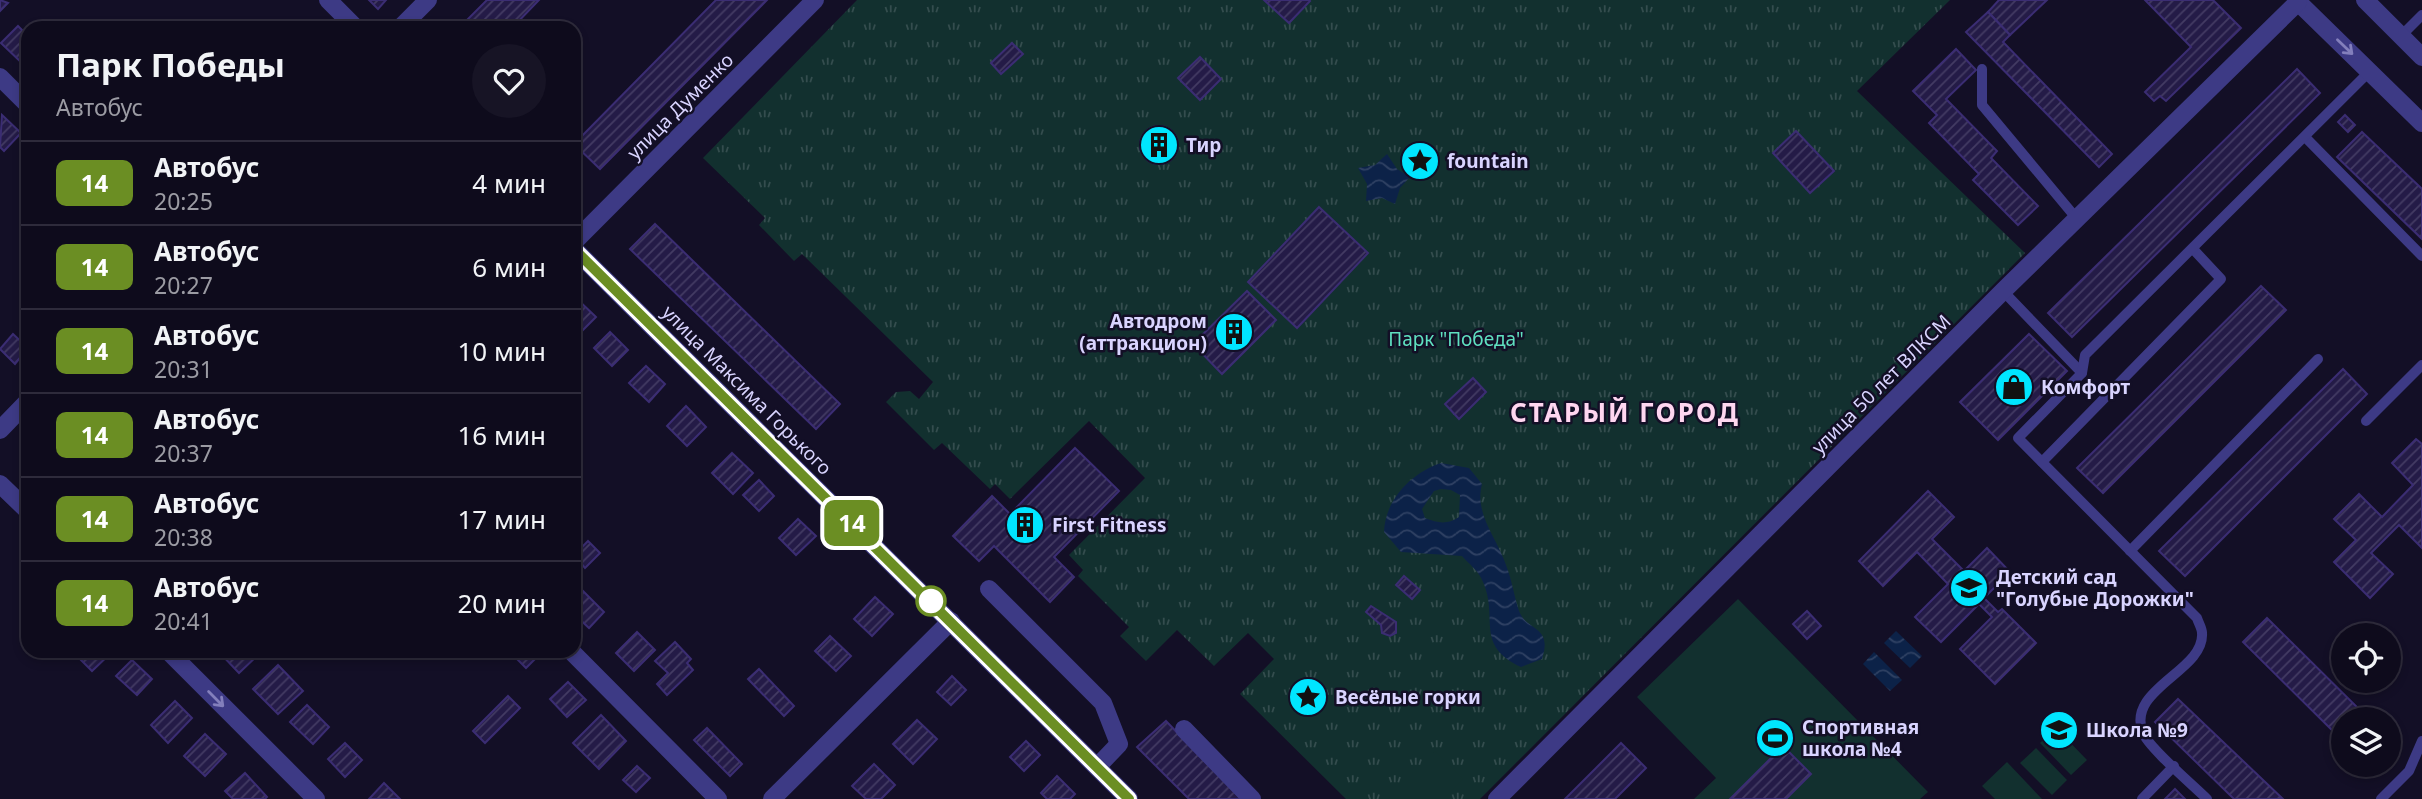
<!DOCTYPE html>
<html lang="ru">
<meta charset="utf-8">
<style>
:root{--surface:#0e0b1c;--page:#171425;--text:#f1f3f6;--muted:#9b9ba3;--line:#2e2b3b}
body{margin:0;font-family:"Noto Sans",sans-serif;background:var(--page);color:var(--text);height:100vh;display:flex;flex-direction:column;font-size:26px;white-space:nowrap}
*{box-sizing:border-box;margin:0}
p{font-size:23px;color:var(--muted)}
.icon{flex:none;width:38px;height:38px;fill:none;stroke:currentColor;stroke-width:2;stroke-linecap:round;stroke-linejoin:round}
.map{position:relative;flex:1;overflow:hidden}
.details{position:absolute;left:21px;top:21px;width:560px;height:637px;display:flex;flex-direction:column;background:var(--surface);border-radius:21px;box-shadow:0 4px 10px #0003,0 0 0 2px var(--line)}
.details>*{flex:none}
.badge{padding:0 14px;border-radius:10px;font-size:24px;line-height:46px}
.fabs{position:absolute;left:2331px;top:623px;display:grid;gap:14px}
.fabs a{display:grid;place-items:center;width:70px;height:70px;border-radius:50%;background:var(--surface);box-shadow:0 4px 10px #0003,0 0 0 2px var(--line);font-size:35px}
.map>.badge{position:absolute;translate:-50% -50%;box-shadow:0 0 0 4px #fff}
.round{display:grid;place-items:center;flex:none;width:74px;height:74px;border-radius:37px;background:var(--page)}
.headline{display:flex;align-items:center;justify-content:space-between;height:119px;padding:0 35px}
h1{font-size:33px;font-weight:700;line-height:52px}
ul{padding:0;list-style:none}
li{display:flex;align-items:center;gap:21px;height:84px;padding:0 35px;border-top:2px solid var(--line)}
li div{flex:1}
li b{display:block;font-size:26px}
li em{font-style:normal}
li .badge{min-width:77px;font-weight:700;text-align:center}
.map>svg:first-child{display:block}
.park{fill:url(#park-tufts)}
.pitch{fill:#12302f}
.water{fill:url(#water-waves);fill-rule:evenodd}
.building{fill:url(#building-hatch);stroke:#3b2d73;stroke-width:2}
.lines{fill:none;stroke-linecap:round;stroke-linejoin:round}
.service{stroke:#3d3a85;stroke-width:10}
.minor{stroke:#3d3a85;stroke-width:18}
.tertiary{stroke:#3d3a85;stroke-width:18}
.oneway{stroke:#837fbc}
.line-casing{stroke:#fff;stroke-width:16}
.line{stroke:#6b8e23;stroke-width:10}
.stop-dot{fill:#fff;stroke:#6b8e23;stroke-width:3.5}
.labels{text-anchor:middle;stroke-width:5;stroke-linejoin:round;paint-order:stroke}
.street-label{font-size:19px;fill:#d9d4ff;stroke:#130f26}
.poi-label{font-size:19px;font-weight:bold;fill:#d9d4ff;stroke:#130f26;text-anchor:start}
.park-label{font-size:19px;fill:#5fe0c0;stroke:#130f26}
.district-label{font-size:26px;font-weight:bold;letter-spacing:2px;fill:#ffd6f0;stroke:#130f26}
</style>
<div class="map">
<svg width="2422" height="799" viewBox="0 0 2422 799">
<defs>
<pattern id="park-tufts" width="24" height="20" patternUnits="userSpaceOnUse" patternTransform="scale(1.75)"><rect width="24" height="20" fill="#12302f"/><path d="M3 7l-1-3M5 7V3M7 7l1-3M15 17l-1-3M17 17v-4M19 17l1-3" fill="none" stroke="#344d4e"/></pattern>
<pattern id="water-waves" width="16" height="10" patternUnits="userSpaceOnUse" patternTransform="scale(1.75)"><rect width="16" height="10" fill="#0c2248"/><path d="M0 5q4-4 8 0t8 0" fill="none" stroke="#2f4163"/></pattern>
<pattern id="building-hatch" width="6" height="6" patternUnits="userSpaceOnUse" patternTransform="scale(1.75)"><rect width="6" height="6" fill="#241b47"/><path d="M-1 1l2-2M0 6l6-6M5 7l2-2" fill="none" stroke="#433b63"/></pattern>
</defs>
<rect width="100%" height="100%" fill="#130f26"/>
<polygon class="park" points="857,0 1950,0 1857,91 2025,253 1480,799 1346,799 1240,694 1274,659 1248,633 1214,666 1177,630 1146,661 1120,636 1129,627 1078,576 1083,570 1069,555 1145,478 1089,421 1010,499 995,484 990,489 942,443 934,450 886,402 896,392 910,391 919,399 933,382 802,254 794,261 759,225 765,218 703,158"/>
<g class="pitch">
<polygon points="1738,599 1928,792 1920,799 1694,799 1716,778 1637,697"/>
<polygon points="2056,728 2087,760 2071,775 2040,743"/>
<polygon points="2036,748 2067,780 2052,795 2020,763"/>
<polygon points="1435,751 1463,779 1443,799 1388,799"/>
<polygon points="2007,762 2042,799 1995,799 1982,786"/>
</g>
<g class="water">
<polygon points="1387,154 1397,169 1410,177 1400,188 1395,204 1382,198 1366,201 1367,184 1358,168 1375,165"/>
<path d="M1441,463L1469,468L1482,484C1474,514 1497,538 1506,565C1512,580 1514,596 1519,611C1527,632 1553,625 1542,659L1521,667C1474,645 1499,618 1483,582C1479,571 1469,564 1462,556L1401,552L1384,532C1385,500 1411,473 1441,463ZM1441,489L1451,490L1460,495L1459,517C1447,525 1438,523 1425,518L1422,509L1434,491Z"/>
<polygon points="1896,631 1922,656 1910,668 1884,643"/>
<polygon points="1874,652 1902,680 1890,691 1863,664"/>
</g>
<g class="building">
<polygon points="0,0 8,3 0,11"/>
<polygon points="369,0 386,0 378,9"/>
<polygon points="487,0 539,0 512,28 459,28"/>
<polygon points="716,0 767,0 600,169 574,144"/>
<polygon points="1264,0 1309,0 1310,1 1289,23"/>
<polygon points="1999,0 2047,0 2010,35 1988,12"/>
<polygon points="2145,0 2213,0 2241,28 2166,101 2160,96 2154,101 2145,92 2191,47"/>
<polygon points="1988,12 2010,35 2003,42 2112,154 2099,167 1966,32"/>
<polygon points="18,26 28,36 28,59 23,64 1,43"/>
<polygon points="1012,43 1023,54 1001,74 991,63"/>
<polygon points="1956,49 1976,70 1946,99 1997,151 1991,158 2038,206 2018,225 1973,180 1979,174 1929,123 1937,115 1913,91"/>
<polygon points="1200,57 1221,79 1200,100 1178,78"/>
<polygon points="2297,69 2320,93 2072,337 2048,313"/>
<polygon points="2,115 21,133 4,151 0,147"/>
<polygon points="2345,115 2355,125 2348,132 2338,122"/>
<circle cx="1159" cy="145" r="19"/>
<polygon points="1796,131 1834,171 1810,193 1773,153"/>
<polygon points="2362,132 2422,189 2422,239 2337,157"/>
<polygon points="1319,207 1368,253 1297,328 1248,282"/>
<polygon points="655,224 840,404 816,429 630,249"/>
<polygon points="2261,286 2286,310 2103,493 2077,468"/>
<polygon points="1247,291 1276,320 1222,374 1193,344"/>
<polygon points="574,296 596,317 575,338 574,338"/>
<polygon points="610,332 628,350 612,366 594,348"/>
<polygon points="13,334 28,348 15,364 0,349"/>
<polygon points="2029,334 2067,371 1998,440 1960,402"/>
<polygon points="646,366 665,384 649,402 629,383"/>
<polygon points="2343,369 2367,394 2185,576 2159,551"/>
<polygon points="1473,378 1486,392 1459,419 1445,404"/>
<polygon points="686,406 706,427 687,446 667,426"/>
<polygon points="2416,439 2422,444 2422,548 2399,525 2371,553 2393,574 2370,598 2334,562 2356,540 2334,519 2359,494 2382,517 2413,485 2392,463"/>
<polygon points="1075,448 1119,491 1054,557 1074,577 1050,602 994,546 979,561 953,536 992,496 1010,514"/>
<polygon points="732,453 753,473 733,494 712,473"/>
<polygon points="759,480 774,496 759,511 743,495"/>
<polygon points="1928,491 1954,517 1932,539 1964,571 1987,548 2010,572 1984,598 1998,612 2002,609 2036,643 1995,684 1960,649 1992,617 1979,604 1941,642 1915,617 1948,584 1917,552 1883,586 1859,561"/>
<polygon points="798,519 816,536 796,555 779,538"/>
<polygon points="588,541 600,553 585,568 574,555"/>
<polygon points="1404,576 1420,590 1412,599 1396,585"/>
<polygon points="580,588 604,612 589,628 574,614 574,594"/>
<polygon points="875,597 893,614 872,636 854,619"/>
<polygon points="1371,606 1396,622 1396,633 1390,636 1382,633 1381,625 1366,612"/>
<polygon points="1807,611 1821,626 1807,639 1793,624"/>
<polygon points="2267,618 2369,719 2343,719 2343,741 2243,642"/>
<polygon points="637,632 655,650 634,671 616,653"/>
<polygon points="830,636 851,656 836,671 815,651"/>
<polygon points="675,642 691,659 687,663 693,670 667,695 657,684 668,673 655,661"/>
<polygon points="72,651 113,651 92,671"/>
<polygon points="218,651 255,651 258,655 239,673"/>
<polygon points="521,651 540,651 541,653 526,668 515,657"/>
<polygon points="132,660 152,679 137,695 116,676"/>
<polygon points="278,665 303,691 278,714 253,689"/>
<polygon points="759,669 794,706 784,716 748,679"/>
<polygon points="952,676 966,690 951,705 937,692"/>
<polygon points="568,682 586,700 567,717 550,699"/>
<polygon points="508,696 520,708 485,743 473,731"/>
<polygon points="2178,699 2283,799 2234,799 2155,722"/>
<polygon points="175,701 192,718 168,743 151,725"/>
<polygon points="307,705 329,727 313,744 290,722"/>
<polygon points="601,715 626,741 599,769 573,743"/>
<polygon points="917,720 937,739 913,764 893,744"/>
<polygon points="1166,721 1241,799 1189,799 1137,747"/>
<polygon points="707,728 742,764 730,776 694,740"/>
<polygon points="205,734 226,754 205,776 184,756"/>
<polygon points="2389,739 2396,747 2389,754"/>
<polygon points="1026,741 1040,755 1024,771 1010,757"/>
<polygon points="345,743 362,760 345,777 328,759"/>
<polygon points="1621,743 1646,768 1615,799 1565,799"/>
<polygon points="1783,746 1811,774 1786,799 1730,799"/>
<polygon points="874,764 895,785 881,799 866,799 852,786"/>
<polygon points="637,766 650,778 636,792 623,780"/>
<polygon points="245,773 267,797 265,799 233,799 225,791"/>
<polygon points="1057,776 1075,794 1070,799 1047,799 1041,793"/>
<polygon points="384,783 400,799 369,799"/>
<polygon points="2175,789 2185,799 2165,799"/>
</g>
<g class="lines">
<g class="service">
<polyline points="2401,36 2422,15"/>
<polyline points="1982,69 1982,105 2077,219"/>
<polyline points="2306,138 2422,256"/>
<polyline points="2003,291 2082,373"/>
<polyline points="2366,421 2422,365"/>
<polyline points="2042,462 2221,279 2193,249"/>
<polyline points="2130,551 2318,359"/>
<polyline points="2142,799 2174,766"/>
<path d="M2207,799C2193,785 2149,748 2143,733C2125,689 2205,671 2202,633C2202,628 2198,622 2197,618L2018,438L2082,373L2085,355L2370,71"/>
<polyline points="2381,799 2409,771 2422,741"/>
</g>
<g class="minor">
<polyline points="2296,0 2422,123"/>
<polyline points="2365,0 2422,57"/>
<polyline points="400,28 428,0"/>
<polyline points="0,77 28,105"/>
<polyline points="574,242 815,0"/>
<polyline points="0,430 28,401"/>
<polyline points="989,589 1103,703 1119,744 1097,767"/>
<polyline points="571,651 718,799"/>
<polyline points="1184,729 1252,799"/>
<polyline points="772,799 951,621"/>
<polyline points="1497,799 2003,291 2298,2"/>
</g>
<g class="tertiary">
<polyline points="328,0 356,28"/>
<polyline points="574,249 1129,799"/>
<polyline points="0,484 28,511"/>
<polyline points="168,651 316,799"/>
</g>
</g>
<defs><path id="oneway-shaft" d="M-6 0H5M1.5-3L5.5 0L1.5 3" fill="none" stroke-width="1.6" stroke-linecap="round" stroke-linejoin="round" transform="scale(1.75)"/></defs>
<g class="oneway">
<use href="#oneway-shaft" transform="translate(2345 47) rotate(44)"/>
<use href="#oneway-shaft" transform="translate(216 699) rotate(45)"/>
</g>
<g class="lines">
<defs>
<polyline id="line" points="574,249 1129,799"/>
</defs>
<use href="#line" class="line-casing"/>
<use href="#line" class="line"/>
</g>
<defs>
<symbol id="building-disc" viewBox="-11 -11 22 22"><circle r="9.5" fill="#00e5ff" stroke="#130f26"/><path d="M-4-6H4V6H1V3H-1V6H-4ZM-2.5-4.3h1.7v1.8h-1.7ZM.8-4.3h1.7v1.8H.8ZM-2.5-1h1.7V.8h-1.7ZM.8-1h1.7V.8H.8Z" fill="#111"/></symbol>
<symbol id="sight-disc" viewBox="-11 -11 22 22"><circle r="9.5" fill="#00e5ff" stroke="#130f26"/><path d="M0-6L1.8-2.2L6-1.7L2.9 1.2L3.7 5.4L0 3.3L-3.7 5.4L-2.9 1.2L-6-1.7L-1.8-2.2Z" fill="#111"/></symbol>
<symbol id="shop-disc" viewBox="-11 -11 22 22"><circle r="9.5" fill="#00e5ff" stroke="#130f26"/><path d="M-5-2.5h2.3a2.7 3.5 0 0 1 5.4 0H5L5.5 6h-11ZM-1.5-2.5h3a1.5 2.3 0 0 0-3 0Z" fill="#111"/></symbol>
<symbol id="school-disc" viewBox="-11 -11 22 22"><circle r="9.5" fill="#00e5ff" stroke="#130f26"/><path d="M0-5L7-2L0 1L-7-2ZM-4 1L0 2.5L4 1V4Q0 6-4 4Z" fill="#111"/></symbol>
<symbol id="stadium-disc" viewBox="-11 -11 22 22"><circle r="9.5" fill="#00e5ff" stroke="#130f26"/><path d="M0-5a6.5 5 0 1 0 0 10a6.5 5 0 1 0 0-10ZM-3.5-1.8h7v3.6h-7Z" fill="#111"/></symbol>
</defs>
<g fill-rule="evenodd">
<use href="#building-disc" x="1137" y="123" width="44" height="44"/>
<use href="#sight-disc" x="1398" y="139" width="44" height="44"/>
<use href="#building-disc" x="1212" y="310" width="44" height="44"/>
<use href="#shop-disc" x="1992" y="365" width="44" height="44"/>
<use href="#building-disc" x="1003" y="503" width="44" height="44"/>
<use href="#school-disc" x="1947" y="566" width="44" height="44"/>
<use href="#sight-disc" x="1286" y="675" width="44" height="44"/>
<use href="#school-disc" x="2037" y="708" width="44" height="44"/>
<use href="#stadium-disc" x="1753" y="716" width="44" height="44"/>
</g>
<circle class="stop-dot" cx="931" cy="601" r="14"/>
<g class="labels">
<g class="street-label">
<text transform="translate(680 106) rotate(-45)" y="7">улица Думенко</text>
<text transform="translate(1881 384) rotate(-45)" y="7">улица 50 лет ВЛКСМ</text>
<text transform="translate(747 390) rotate(45)" y="7">улица Максима Горького</text>
</g>
<g class="poi-label">
<text x="1186" y="152">Тир</text>
<text x="1447" y="168">fountain</text>
<text x="1207" y="328" text-anchor="end">Автодром<tspan x="1207" dy="22">(аттракцион)</tspan></text>
<text x="2041" y="394">Комфорт</text>
<text x="1052" y="532">First Fitness</text>
<text x="1996" y="584">Детский сад<tspan x="1996" dy="22">"Голубые Дорожки"</tspan></text>
<text x="1335" y="704">Весёлые горки</text>
<text x="1802" y="734">Спортивная<tspan x="1802" dy="22">школа №4</tspan></text>
<text x="2086" y="737">Школа №9</text>
</g>
<g class="park-label">
<text x="1456" y="346">Парк "Победа"</text>
</g>
<g class="district-label">
<text x="1625" y="422">СТАРЫЙ ГОРОД</text>
</g>
</g>
</svg>
<div class="fabs">
<a><svg class="icon" aria-label="locate" viewBox="0 0 24 24"><circle cx="12" cy="12" r="6"/><path d="M12 2v4M12 18v4M2 12h4M18 12h4"/></svg></a>
<a><svg class="icon" aria-label="layers" viewBox="0 0 24 24"><path d="M12 4l9 5-9 5-9-5zM3 14l9 5 9-5"/></svg></a>
</div>
<b class="badge" style="left:852px;top:523px;background:#6b8e23;color:#fff">14</b>
<section class="details">
<div class="headline"><div><h1>Парк Победы</h1><p>Автобус</p></div><a class="round"><svg class="icon" aria-label="heart" viewBox="0 0 24 24"><path d="M12 20l-8-8c-3-5 5-10 8-4 3-6 11-1 8 4z"/></svg></a></div>
<ul>
<li><span class="badge" style="background:#6b8e23;color:#fff">14</span><div><b>Автобус</b><p>20:25</p></div><em>4 мин</em></li>
<li><span class="badge" style="background:#6b8e23;color:#fff">14</span><div><b>Автобус</b><p>20:27</p></div><em>6 мин</em></li>
<li><span class="badge" style="background:#6b8e23;color:#fff">14</span><div><b>Автобус</b><p>20:31</p></div><em>10 мин</em></li>
<li><span class="badge" style="background:#6b8e23;color:#fff">14</span><div><b>Автобус</b><p>20:37</p></div><em>16 мин</em></li>
<li><span class="badge" style="background:#6b8e23;color:#fff">14</span><div><b>Автобус</b><p>20:38</p></div><em>17 мин</em></li>
<li><span class="badge" style="background:#6b8e23;color:#fff">14</span><div><b>Автобус</b><p>20:41</p></div><em>20 мин</em></li>
</ul>
</section>
</div>
